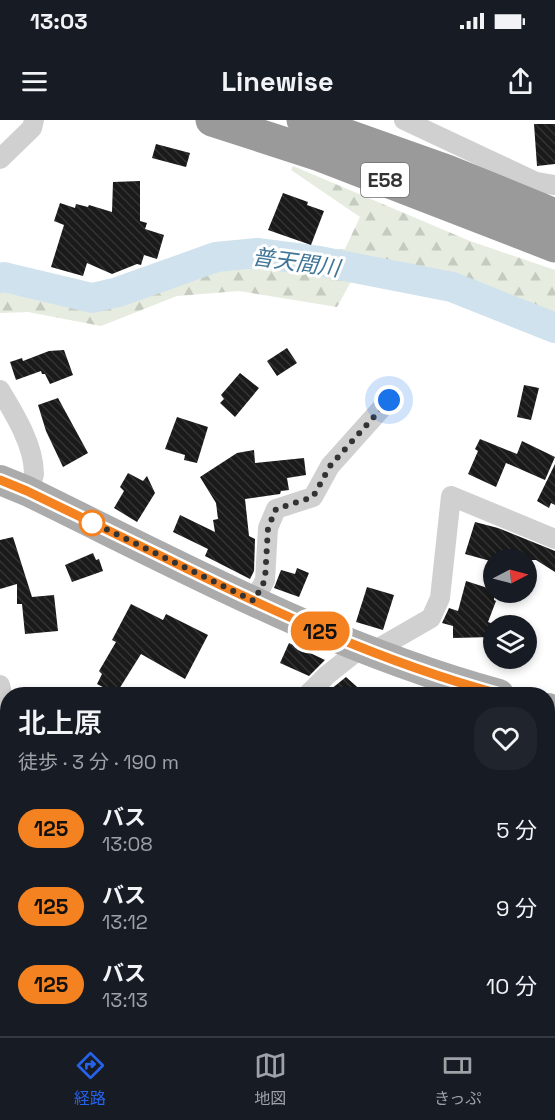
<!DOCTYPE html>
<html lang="ja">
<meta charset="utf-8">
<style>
:root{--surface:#171b24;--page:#20242c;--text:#f1f3f6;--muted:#9ea1a6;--line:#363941;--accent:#2563eb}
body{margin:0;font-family:"Space Grotesk","Noto Sans JP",sans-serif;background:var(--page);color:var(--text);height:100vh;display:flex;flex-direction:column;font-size:22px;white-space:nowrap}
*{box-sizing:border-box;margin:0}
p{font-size:20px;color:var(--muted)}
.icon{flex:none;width:33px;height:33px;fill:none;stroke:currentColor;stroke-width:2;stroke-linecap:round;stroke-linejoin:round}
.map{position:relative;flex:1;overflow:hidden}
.panel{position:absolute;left:0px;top:567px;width:555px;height:350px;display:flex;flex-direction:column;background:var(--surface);border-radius:24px 24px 0 0;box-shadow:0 3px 9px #0003}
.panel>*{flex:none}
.badge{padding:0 12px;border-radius:20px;font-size:21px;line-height:39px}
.needle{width:39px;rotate:84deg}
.tools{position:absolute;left:483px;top:429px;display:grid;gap:12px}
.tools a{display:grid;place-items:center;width:54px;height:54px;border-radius:50%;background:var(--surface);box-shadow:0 3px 9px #0003;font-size:30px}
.you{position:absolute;width:30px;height:30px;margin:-15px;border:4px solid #fff;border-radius:50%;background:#1a73e8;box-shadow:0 0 0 9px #1a73e833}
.map>.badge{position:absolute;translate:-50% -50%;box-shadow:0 0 0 3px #fff}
.round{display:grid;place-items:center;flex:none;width:63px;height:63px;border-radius:24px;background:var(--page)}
.headline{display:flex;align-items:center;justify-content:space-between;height:102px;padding:0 18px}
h1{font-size:28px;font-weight:600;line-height:45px}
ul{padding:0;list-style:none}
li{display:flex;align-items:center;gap:18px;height:78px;padding:0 18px}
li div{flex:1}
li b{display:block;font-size:22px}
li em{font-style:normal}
li .badge{min-width:66px;font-weight:700;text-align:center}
.status{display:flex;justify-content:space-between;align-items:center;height:42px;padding:0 30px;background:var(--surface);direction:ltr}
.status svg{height:16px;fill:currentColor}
header{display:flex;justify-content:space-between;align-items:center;height:78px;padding:0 18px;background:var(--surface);font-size:27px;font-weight:600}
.dock{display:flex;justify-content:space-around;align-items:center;height:84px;border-top:2px solid var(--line);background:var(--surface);font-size:16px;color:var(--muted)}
.dock a{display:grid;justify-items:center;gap:3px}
.dock .current{color:var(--accent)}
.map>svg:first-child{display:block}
.forest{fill:url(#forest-firs)}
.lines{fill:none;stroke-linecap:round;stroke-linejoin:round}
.river{stroke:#cfe2ee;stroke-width:30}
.building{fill:url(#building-back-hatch)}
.street{stroke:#d0d0d0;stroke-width:20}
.primary{stroke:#ababab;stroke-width:30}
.highway{stroke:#9a9a9a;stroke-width:33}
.line-casing{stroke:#fff;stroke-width:14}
.line{stroke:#f58220;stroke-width:9}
.walk{stroke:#333;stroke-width:6;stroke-dasharray:0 10.8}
.stop-dot{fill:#fff;stroke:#f58220;stroke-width:3}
.labels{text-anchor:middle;stroke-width:6;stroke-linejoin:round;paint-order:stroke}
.shield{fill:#fff;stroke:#707070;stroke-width:1.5}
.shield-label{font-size:20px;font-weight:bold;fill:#333}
.water-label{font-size:22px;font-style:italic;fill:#3f7597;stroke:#fff}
</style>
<div class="status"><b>13:03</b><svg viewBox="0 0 49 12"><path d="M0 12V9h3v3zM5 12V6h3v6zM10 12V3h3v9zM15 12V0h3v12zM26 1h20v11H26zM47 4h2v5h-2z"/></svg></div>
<header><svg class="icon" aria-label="menu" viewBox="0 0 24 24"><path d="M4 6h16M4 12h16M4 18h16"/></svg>Linewise<svg class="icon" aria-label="share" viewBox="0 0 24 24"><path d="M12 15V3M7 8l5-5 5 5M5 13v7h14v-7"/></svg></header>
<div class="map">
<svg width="555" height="916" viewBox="0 0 555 916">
<defs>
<pattern id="forest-firs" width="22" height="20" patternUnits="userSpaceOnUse" patternTransform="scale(1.5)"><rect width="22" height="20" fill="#e6ecdf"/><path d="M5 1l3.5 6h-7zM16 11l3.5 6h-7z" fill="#c6cbc0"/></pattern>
<pattern id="building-back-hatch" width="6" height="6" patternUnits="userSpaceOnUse" patternTransform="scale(1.5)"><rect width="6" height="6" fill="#1a1a1a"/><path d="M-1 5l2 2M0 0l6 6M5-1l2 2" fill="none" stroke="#333"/></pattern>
</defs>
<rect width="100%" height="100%" fill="#fff"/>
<g class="forest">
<polygon points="293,46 470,121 555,150 555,216 467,178 434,175 353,158 337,187 239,171 177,176 101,206 28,192 0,193 0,158 21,156 96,173 260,126 314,132 345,129 360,97 291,50"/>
<polygon points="548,634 555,637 555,916 512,916 514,909 548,909"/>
<polygon points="0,687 7,687 8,861 0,863"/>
</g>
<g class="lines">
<polyline class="river" points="0,158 4,157 92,178 118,172 216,137 257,133 319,141 452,167 555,208"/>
</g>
<g class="building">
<polygon points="534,4 555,4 555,44 537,46"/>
<polygon points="156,24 190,33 186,47 152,38"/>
<polygon points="140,61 140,101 147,103 145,109 164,115 157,139 144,135 141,145 137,144 112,154 87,143 83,156 51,147 64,105 54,101 60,83 75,88 76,84 88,87 89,85 112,92 113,62"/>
<polygon points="283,73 308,82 307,85 324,91 311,125 268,110"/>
<polygon points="287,228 297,243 277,256 267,241"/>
<polygon points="64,230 73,255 50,264 45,254 42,254 41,251 16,260 10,242 22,238 23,241 49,231"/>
<polygon points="240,253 259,268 235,297 220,283 224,279 221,275"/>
<polygon points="524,265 539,268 531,300 517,297"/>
<polygon points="58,278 88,333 63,347 46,311 38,285"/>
<polygon points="177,297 208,307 197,343 184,340 185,335 165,329"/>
<polygon points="480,319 517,334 522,321 555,337 545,360 506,343 496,367 468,354 478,331 475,329"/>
<polygon points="254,330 255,343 304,338 306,355 287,358 289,370 281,371 280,374 245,379 249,416 255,419 254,451 250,459 205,436 208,429 173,412 180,395 215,412 213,400 218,399 216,383 200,357 237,333"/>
<polygon points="555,344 555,385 551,383 549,388 537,381"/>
<polygon points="128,353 143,361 147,356 155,373 137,402 114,388 124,371 120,367"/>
<polygon points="475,402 498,408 555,431 555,452 536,440 494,440 494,442 465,434"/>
<polygon points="13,417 32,477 54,475 58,511 25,514 22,484 17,484 17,464 0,469 0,420"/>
<polygon points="93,433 96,440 99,439 103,451 72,462 65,445"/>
<polygon points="297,448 309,453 299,477 274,468 281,450 295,454"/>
<polygon points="466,461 494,470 494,480 496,481 488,502 496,505 494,506 493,517 453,518 453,506 442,503 449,488 458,491"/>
<polygon points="367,467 394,475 383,510 356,502"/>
<polygon points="131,484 163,500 166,494 208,515 185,559 141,534 116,574 97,564 102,554 99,551 116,522 112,520"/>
<polygon points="289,523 325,540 309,556 280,543"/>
<polygon points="346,557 365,574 324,574 325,574"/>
</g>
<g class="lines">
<g class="street">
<polyline points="404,0 536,62 555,65"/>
<polyline points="0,39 32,8 34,0"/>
<path d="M0,270C14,293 34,325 34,354C33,360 30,366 27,371"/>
<polyline points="254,481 265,460 268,408 276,389 313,377 330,346 389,280"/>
<polyline points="372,532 431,498 440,478 451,376 555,419"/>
<polyline points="0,565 2,574 2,619 0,620"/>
<polyline points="308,574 327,555 361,528"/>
<polyline points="477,909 477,916"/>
<polyline points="46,916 52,909"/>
<polyline points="161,916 163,909"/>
</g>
<g class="primary">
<path d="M0,360L27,371C181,446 333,529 499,574"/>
<polyline points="548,588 555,590"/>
</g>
<g class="highway">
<polyline points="212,0 320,35 555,126"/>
<polyline points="303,0 447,51 555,95"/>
</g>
</g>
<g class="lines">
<defs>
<path id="line" d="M0,360L27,371C72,393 118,415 163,437C272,491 381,542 499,574"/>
</defs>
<use href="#line" class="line-casing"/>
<use href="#line" class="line"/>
<polyline class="walk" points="92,403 85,399 254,481 265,460 268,408 276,389 313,377 330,346 389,280"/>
</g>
<circle class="stop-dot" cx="92" cy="403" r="12"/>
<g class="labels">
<rect class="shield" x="361" y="43" width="48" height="34" rx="4.5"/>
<g class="shield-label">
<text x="385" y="67">E58</text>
</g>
<g class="water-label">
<text transform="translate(296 142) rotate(8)" y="8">普天間川</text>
</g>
</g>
</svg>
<div class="tools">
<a><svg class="needle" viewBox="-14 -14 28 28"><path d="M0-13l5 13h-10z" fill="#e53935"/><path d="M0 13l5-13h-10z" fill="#9ea1a6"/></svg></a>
<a><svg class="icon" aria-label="layers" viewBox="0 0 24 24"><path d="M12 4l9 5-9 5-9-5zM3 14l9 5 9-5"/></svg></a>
</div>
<div class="you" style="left:389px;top:280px"></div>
<b class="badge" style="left:320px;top:511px;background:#f58220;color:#111">125</b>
<section class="panel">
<div class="headline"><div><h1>北上原</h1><p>徒歩 · 3 分 · 190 m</p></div><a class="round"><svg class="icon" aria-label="heart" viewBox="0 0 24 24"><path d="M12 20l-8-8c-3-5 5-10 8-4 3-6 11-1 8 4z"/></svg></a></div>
<ul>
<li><span class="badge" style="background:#f58220;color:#111">125</span><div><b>バス</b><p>13:08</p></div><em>5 分</em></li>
<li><span class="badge" style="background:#f58220;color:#111">125</span><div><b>バス</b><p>13:12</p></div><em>9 分</em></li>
<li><span class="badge" style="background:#f58220;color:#111">125</span><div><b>バス</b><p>13:13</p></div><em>10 分</em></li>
</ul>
</section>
</div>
<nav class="dock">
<a class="current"><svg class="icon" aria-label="directions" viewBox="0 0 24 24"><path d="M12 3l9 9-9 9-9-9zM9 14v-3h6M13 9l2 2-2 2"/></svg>経路</a>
<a><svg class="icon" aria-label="map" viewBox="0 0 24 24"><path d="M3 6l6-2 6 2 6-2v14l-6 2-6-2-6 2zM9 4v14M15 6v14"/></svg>地図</a>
<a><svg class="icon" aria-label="tickets" viewBox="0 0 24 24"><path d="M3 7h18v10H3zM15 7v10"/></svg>きっぷ</a>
</nav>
